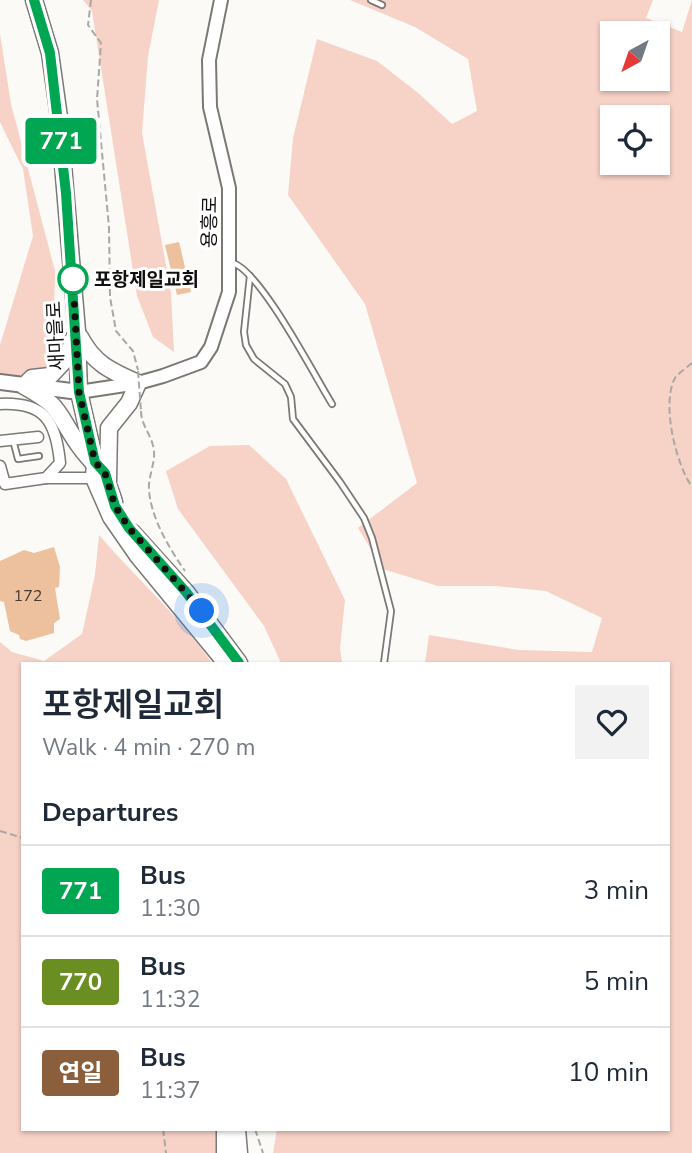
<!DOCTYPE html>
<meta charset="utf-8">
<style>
:root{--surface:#fff;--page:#f2f2f3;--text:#1f2937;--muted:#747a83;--line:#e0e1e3}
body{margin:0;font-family:"Nunito Sans","Noto Sans KR",sans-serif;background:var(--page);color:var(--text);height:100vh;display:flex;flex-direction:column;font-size:26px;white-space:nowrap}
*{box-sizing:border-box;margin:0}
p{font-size:23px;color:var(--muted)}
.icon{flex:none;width:38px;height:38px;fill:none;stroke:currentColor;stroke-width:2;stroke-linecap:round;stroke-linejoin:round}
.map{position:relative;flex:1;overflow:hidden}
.details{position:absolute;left:21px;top:662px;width:649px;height:469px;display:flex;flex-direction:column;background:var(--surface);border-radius:0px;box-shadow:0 2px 5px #0004}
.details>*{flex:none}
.badge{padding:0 14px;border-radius:5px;font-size:24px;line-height:46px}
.needle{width:46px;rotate:220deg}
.tools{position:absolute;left:600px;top:21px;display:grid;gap:14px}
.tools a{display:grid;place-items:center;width:70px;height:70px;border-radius:0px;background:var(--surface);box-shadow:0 2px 5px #0004;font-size:35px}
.you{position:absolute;width:35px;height:35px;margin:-18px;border:5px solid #fff;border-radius:50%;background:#1a73e8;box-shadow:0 0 0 10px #1a73e833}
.map>.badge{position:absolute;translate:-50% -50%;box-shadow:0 0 0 4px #fff}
h2{padding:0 21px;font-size:26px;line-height:63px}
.round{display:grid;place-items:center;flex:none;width:74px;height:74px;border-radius:0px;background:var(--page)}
.headline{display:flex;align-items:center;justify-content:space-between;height:119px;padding:0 21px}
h1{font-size:33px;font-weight:600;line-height:52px}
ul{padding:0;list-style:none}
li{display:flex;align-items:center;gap:21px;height:91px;padding:0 21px;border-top:2px solid var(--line)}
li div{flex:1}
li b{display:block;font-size:26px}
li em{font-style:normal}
li .badge{min-width:77px;font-weight:700;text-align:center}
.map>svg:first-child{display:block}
.green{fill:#f7d2c7;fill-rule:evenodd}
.building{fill:#edc19d}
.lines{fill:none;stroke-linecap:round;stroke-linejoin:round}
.service-casing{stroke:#7b7975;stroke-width:8}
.minor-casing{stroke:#7b7975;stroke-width:13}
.tertiary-casing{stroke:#7b7975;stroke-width:16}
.secondary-casing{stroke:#7b7975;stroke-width:18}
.primary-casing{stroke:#7b7975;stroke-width:19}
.path{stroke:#a9a8a5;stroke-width:2;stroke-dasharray:7 3.5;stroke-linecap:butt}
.service{stroke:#fff;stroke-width:4.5}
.minor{stroke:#fff;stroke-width:10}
.tertiary{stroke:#fff;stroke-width:12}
.secondary{stroke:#fff;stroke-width:14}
.primary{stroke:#fff;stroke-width:16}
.path-bridge{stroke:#a9a8a5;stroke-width:2;stroke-dasharray:7 3.5;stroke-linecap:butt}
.line-casing{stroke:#fff;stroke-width:16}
.line{stroke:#00a651;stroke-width:10}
.walk{stroke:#11100f;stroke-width:7;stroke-dasharray:0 12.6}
.stop-dot{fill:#fff;stroke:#00a651;stroke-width:3.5}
.labels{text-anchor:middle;stroke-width:6;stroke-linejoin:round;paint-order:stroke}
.number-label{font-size:16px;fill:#483c32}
.street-label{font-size:19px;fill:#11100f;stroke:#fff}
.stop-label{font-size:19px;font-weight:bold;fill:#11100f;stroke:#fff;text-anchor:start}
</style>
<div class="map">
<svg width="692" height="1153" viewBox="0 0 692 1153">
<rect width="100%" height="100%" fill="#fcfaf6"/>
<g class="green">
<polygon points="83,0 159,0 148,56 142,133 171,293 174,352 153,337 137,296 92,11"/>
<path d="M350,0H653L646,18L682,32L692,0V1153H273L277,1129H668V663H425L429,635L519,650L592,652L602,618L546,591L495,586H438L383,569L358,528L417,483L365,304L288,195L293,138L317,39L377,61L417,92L452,124L477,111L468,59L415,27ZM612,33H658V79H612ZM612,117H658V163H612Z"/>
<polygon points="0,34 11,104 55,271 53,351 45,387 17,386 0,373 0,345 33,236 23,169 0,122"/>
<polygon points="249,445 286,479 345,600 340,648 342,663 281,663 264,626 178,509 166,471 210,446"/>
<path d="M99,535C136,578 179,616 212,663H23V1129H221L219,1153H0V642L12,652L44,661L82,634L95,575Z"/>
</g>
<g class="building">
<polygon points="179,242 191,292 177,295 165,245"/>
<polygon points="54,547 60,567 59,587 55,588 60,619 54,623 54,633 26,641 20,639 19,635 10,631 4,602 0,601 0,561 24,550 34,553"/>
</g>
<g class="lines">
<defs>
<g id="service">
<polyline points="371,0 382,5"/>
<path d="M233,263C261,272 314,375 332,404"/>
<polyline points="250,276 244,332 246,345 254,359 285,384 291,397 293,419 340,482 364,518 372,538 391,611 384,663"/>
<polyline points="13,440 18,459 39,456"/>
</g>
<g id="minor">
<path d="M0,404C44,402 56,420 60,463L46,478L5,484L0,466"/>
<polyline points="0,441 38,437"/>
<polyline points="46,478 94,478"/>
</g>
<polyline id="tertiary" points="79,392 138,383 163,376 201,362 211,347 229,292 229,188 210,107 209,60 221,0"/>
<polyline id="secondary" points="0,382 79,392"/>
<g id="primary">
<polyline points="34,0 50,53 59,117 77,331 79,392 95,462 94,478 111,517 138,556 226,663"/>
<path d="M80,337C94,364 111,371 138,383L129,403L109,428L108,481"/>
<path d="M74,338L67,358L50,376L32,378L24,386C60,406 55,409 76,441C94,468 103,465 114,502"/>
<polyline points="132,532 186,592 239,663"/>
<polyline points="225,1129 225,1153"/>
<polyline points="237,1129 239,1153"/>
</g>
</defs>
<use href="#service" class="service-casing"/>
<use href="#minor" class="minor-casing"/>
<use href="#tertiary" class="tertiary-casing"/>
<use href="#secondary" class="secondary-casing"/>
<use href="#primary" class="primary-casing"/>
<g class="path">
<polyline points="91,0 88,25 101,43 97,99 109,227 110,297 116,331 133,351 138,370"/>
<path d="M692,363C687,367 679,373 675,378C661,404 676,464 692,487"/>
<path d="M141,411C141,426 153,436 154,452C155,464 148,477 149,490C151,518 169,548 185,571"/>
<polyline points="0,831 23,838"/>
<polyline points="163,1129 166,1153"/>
<polyline points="255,1129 263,1153"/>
</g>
<use href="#service" class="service"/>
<use href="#minor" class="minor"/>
<use href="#tertiary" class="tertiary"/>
<use href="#secondary" class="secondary"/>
<use href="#primary" class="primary"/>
<polyline class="path-bridge" points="138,371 141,411"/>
</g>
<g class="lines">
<defs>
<polyline id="line" points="34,0 50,53 66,193 79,392 95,462 105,473 115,506 129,528 186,592 239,663"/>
</defs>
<use href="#line" class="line-casing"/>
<use href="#line" class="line"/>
<polyline class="walk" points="73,279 79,392 95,462 105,473 115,506 129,528 202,611"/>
</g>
<circle class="stop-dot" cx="73" cy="279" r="14"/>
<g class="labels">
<g class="number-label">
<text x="28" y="601">172</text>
</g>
<g class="street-label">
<text transform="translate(209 222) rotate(-89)" y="7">용흥로</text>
<text transform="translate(55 336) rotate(-93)" y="7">새마을로</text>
</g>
<g class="stop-label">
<text x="94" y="286">포항제일교회</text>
</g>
</g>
</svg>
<div class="tools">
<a><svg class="needle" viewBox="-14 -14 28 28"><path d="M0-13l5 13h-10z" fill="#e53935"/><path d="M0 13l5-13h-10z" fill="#747a83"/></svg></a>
<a><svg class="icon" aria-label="locate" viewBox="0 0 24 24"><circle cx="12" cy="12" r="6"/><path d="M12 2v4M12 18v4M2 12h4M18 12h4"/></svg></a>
</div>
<div class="you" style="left:202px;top:611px"></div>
<b class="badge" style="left:61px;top:141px;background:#00a651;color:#fff">771</b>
<section class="details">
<div class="headline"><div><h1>포항제일교회</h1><p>Walk · 4 min · 270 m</p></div><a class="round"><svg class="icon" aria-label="heart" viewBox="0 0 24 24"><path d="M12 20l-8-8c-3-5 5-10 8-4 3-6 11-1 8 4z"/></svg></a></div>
<h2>Departures</h2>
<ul>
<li><span class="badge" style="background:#00a651;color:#fff">771</span><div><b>Bus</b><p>11:30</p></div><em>3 min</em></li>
<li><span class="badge" style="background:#6b8e23;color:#fff">770</span><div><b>Bus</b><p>11:32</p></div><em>5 min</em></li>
<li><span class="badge" style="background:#8b5e3c;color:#fff">연일</span><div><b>Bus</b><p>11:37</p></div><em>10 min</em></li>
</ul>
</section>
</div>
